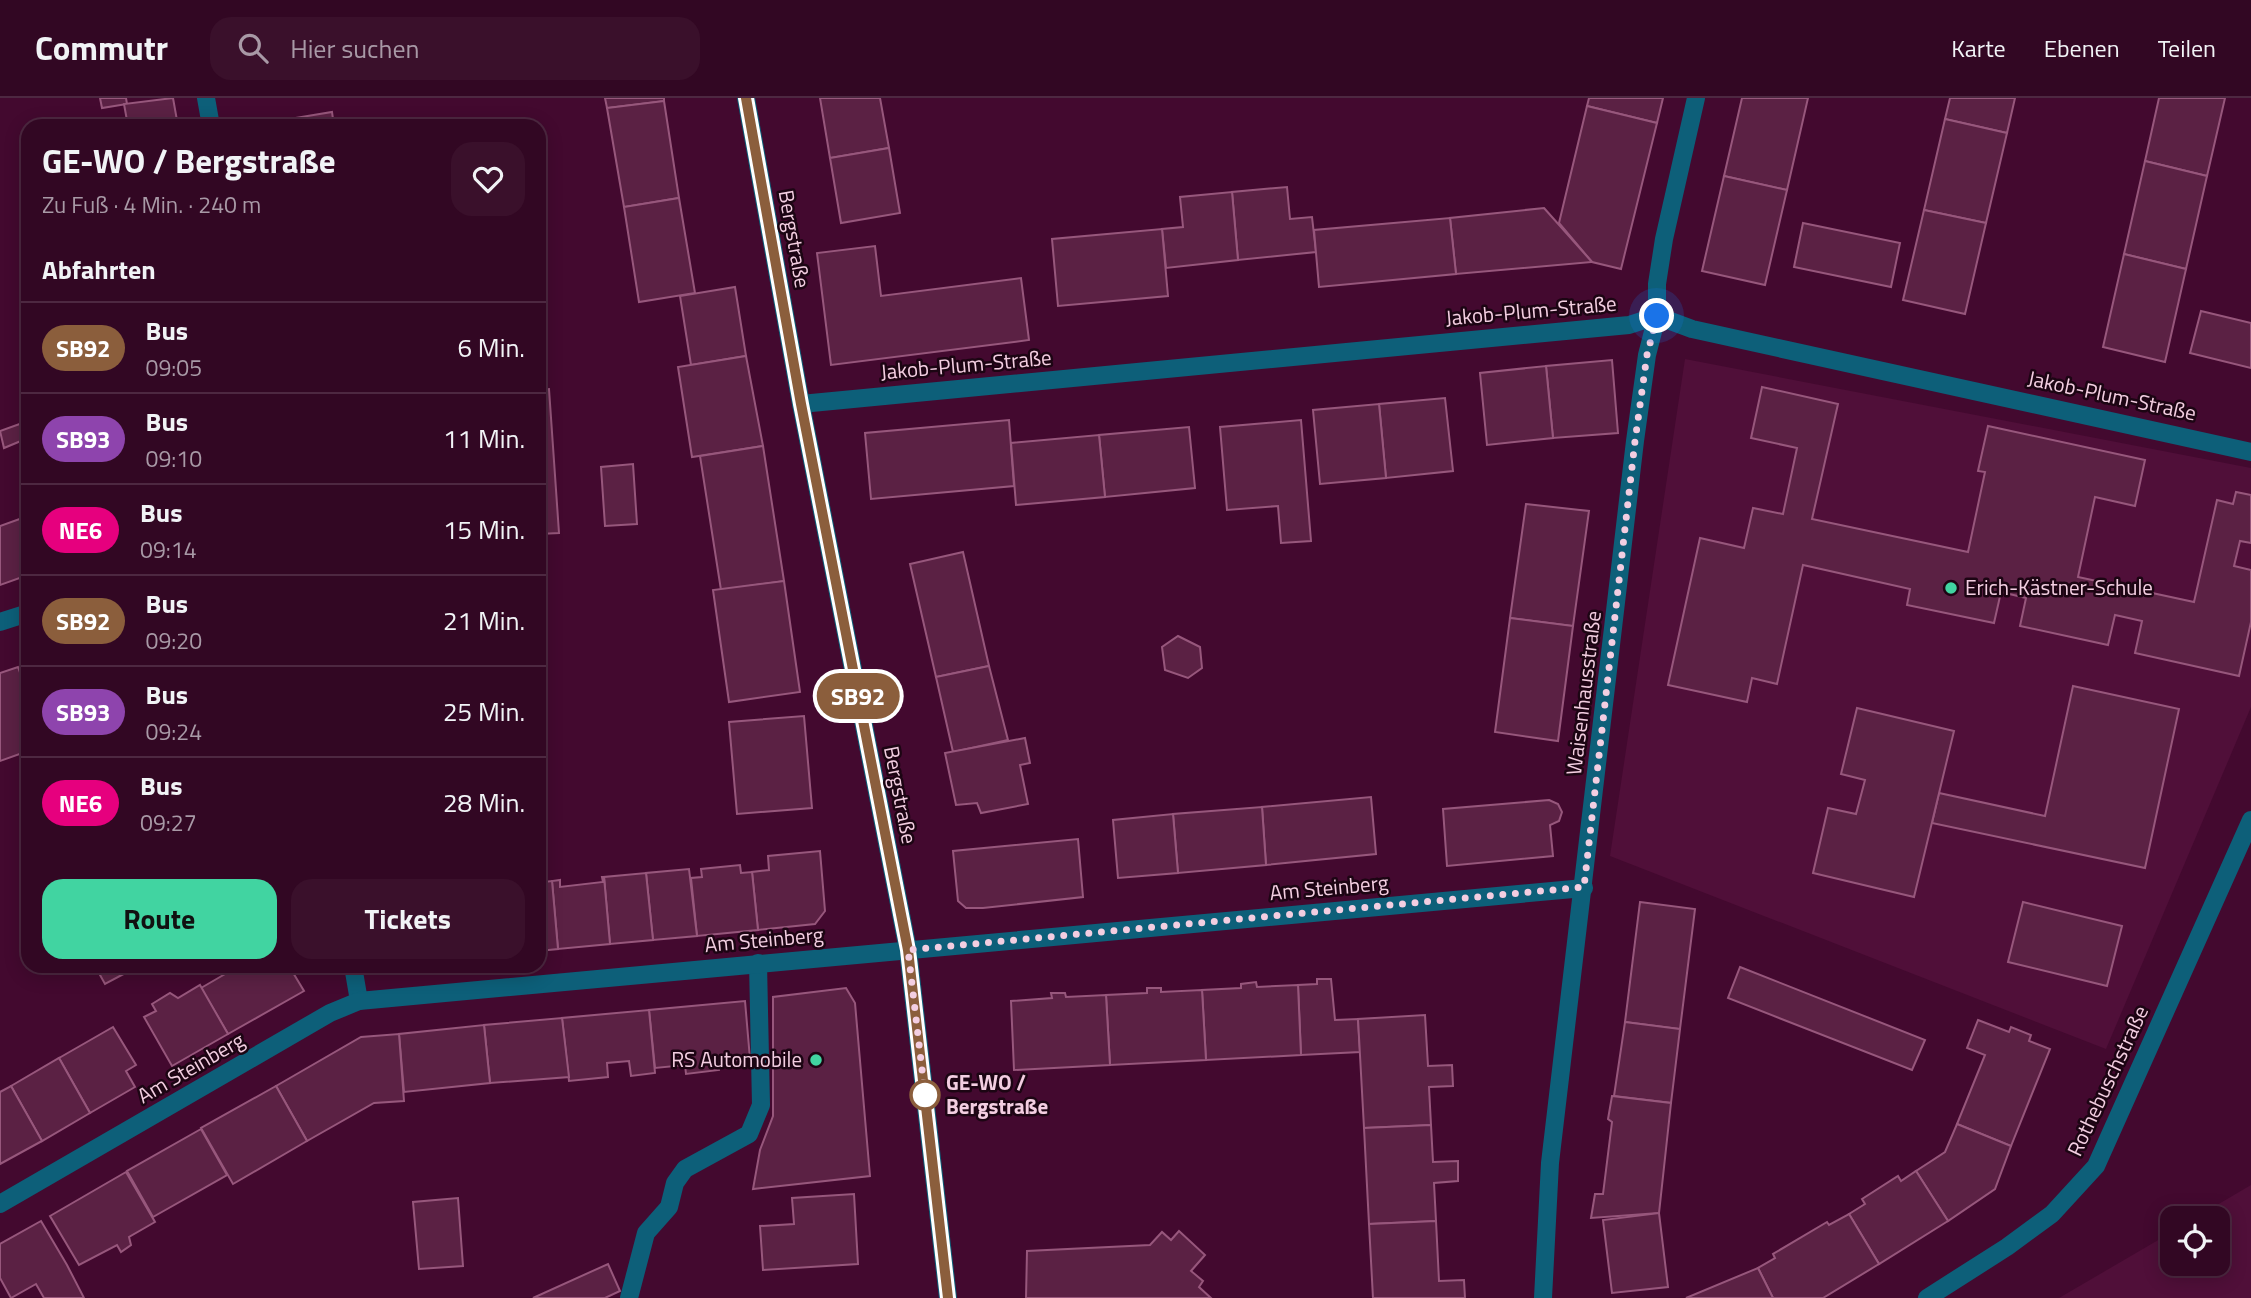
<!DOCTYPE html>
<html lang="de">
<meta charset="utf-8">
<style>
:root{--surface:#320723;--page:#3a102b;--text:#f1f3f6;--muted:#a899a6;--line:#4d2841;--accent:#41d4a1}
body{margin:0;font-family:"Titillium Web",sans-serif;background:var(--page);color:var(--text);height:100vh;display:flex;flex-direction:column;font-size:26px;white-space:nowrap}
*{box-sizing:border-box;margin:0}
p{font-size:23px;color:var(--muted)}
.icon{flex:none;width:38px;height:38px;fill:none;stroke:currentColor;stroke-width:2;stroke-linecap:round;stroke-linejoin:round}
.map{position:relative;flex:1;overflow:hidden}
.details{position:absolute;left:21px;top:21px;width:525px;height:854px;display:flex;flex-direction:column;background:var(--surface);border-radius:21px;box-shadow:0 4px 18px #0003,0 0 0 2px var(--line)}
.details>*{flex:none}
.badge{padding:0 14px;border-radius:23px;font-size:24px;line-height:46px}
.fabs{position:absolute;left:2160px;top:1108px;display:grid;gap:14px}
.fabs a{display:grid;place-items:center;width:70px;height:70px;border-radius:14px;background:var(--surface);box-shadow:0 4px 18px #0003,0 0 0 2px var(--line);font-size:35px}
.you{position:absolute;width:35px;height:35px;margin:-18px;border:5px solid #fff;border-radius:50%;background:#1a73e8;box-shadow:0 0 0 10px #1a73e833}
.map>.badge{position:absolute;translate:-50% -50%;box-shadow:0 0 0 4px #fff}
h2{padding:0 21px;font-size:26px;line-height:63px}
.round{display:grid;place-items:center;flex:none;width:74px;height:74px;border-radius:21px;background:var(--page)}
.summary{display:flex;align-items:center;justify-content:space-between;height:119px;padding:0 21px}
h1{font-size:33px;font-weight:700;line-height:52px}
.button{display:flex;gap:14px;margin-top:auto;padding:14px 21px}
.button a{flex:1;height:80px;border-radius:21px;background:var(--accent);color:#111;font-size:28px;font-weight:700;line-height:80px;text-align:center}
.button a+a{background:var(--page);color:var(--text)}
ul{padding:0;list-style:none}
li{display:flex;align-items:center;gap:21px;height:91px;padding:0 21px;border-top:2px solid var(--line)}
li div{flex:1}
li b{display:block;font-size:26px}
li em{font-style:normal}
li .badge{min-width:77px;font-weight:700;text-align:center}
header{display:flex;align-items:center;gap:42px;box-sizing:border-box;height:98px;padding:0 35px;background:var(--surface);border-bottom:2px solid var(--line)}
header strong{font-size:33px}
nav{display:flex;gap:38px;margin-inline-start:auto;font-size:24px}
.search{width:490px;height:63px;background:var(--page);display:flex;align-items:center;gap:18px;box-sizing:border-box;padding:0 24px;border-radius:21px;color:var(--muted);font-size:26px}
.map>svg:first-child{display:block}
.built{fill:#500f39}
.building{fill:#5b2144;stroke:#97577c;stroke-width:2}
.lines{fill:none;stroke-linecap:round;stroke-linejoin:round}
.service{stroke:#0d5f79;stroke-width:18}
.minor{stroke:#0d5f79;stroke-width:18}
.tertiary{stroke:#0d5f79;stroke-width:18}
.line-casing{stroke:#fff;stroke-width:16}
.line{stroke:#8b5e3c;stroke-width:10}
.walk{stroke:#f3cee1;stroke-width:7;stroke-dasharray:0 12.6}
.poi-dot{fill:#41d4a1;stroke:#1c0513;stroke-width:2.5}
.stop-dot{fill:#fff;stroke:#8b5e3c;stroke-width:3.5}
.labels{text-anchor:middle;stroke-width:5;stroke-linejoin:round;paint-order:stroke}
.street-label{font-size:21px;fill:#f3cee1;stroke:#1c0513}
.poi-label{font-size:21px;fill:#f3cee1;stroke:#1c0513;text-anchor:start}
.stop-label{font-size:21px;font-weight:bold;fill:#f3cee1;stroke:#1c0513;text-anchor:start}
</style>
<header>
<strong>Commutr</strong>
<div class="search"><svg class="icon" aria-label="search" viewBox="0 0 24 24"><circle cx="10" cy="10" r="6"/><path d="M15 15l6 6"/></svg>Hier suchen</div>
<nav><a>Karte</a><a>Ebenen</a><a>Teilen</a></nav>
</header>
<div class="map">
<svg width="2251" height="1200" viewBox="0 0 2251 1200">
<rect width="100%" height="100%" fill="#43092f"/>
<g class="built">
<polygon points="1685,261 2251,370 2251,609 2106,951 1610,758"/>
<polygon points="2251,1087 2251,1200 2059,1200 2172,1134 2172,1166 2217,1166 2217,1120 2195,1120"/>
</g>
<g class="building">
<polygon points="100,0 126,0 127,6 102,10"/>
<polygon points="173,0 178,28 128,28 124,6"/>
<polygon points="605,0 664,0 664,3 607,10"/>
<polygon points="820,0 880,0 889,50 830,60"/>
<polygon points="1589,0 1663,0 1657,25 1587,8"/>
<polygon points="1742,0 1808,0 1787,92 1724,78"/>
<polygon points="1950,0 2015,0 2007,35 1945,21"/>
<polygon points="2159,0 2225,0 2207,78 2145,63"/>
<polygon points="664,3 679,100 624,109 607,10"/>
<polygon points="1587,8 1657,25 1621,171 1592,164 1559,125"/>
<polygon points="332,14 334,28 284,28 283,22"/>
<polygon points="1945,21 2007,35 1986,125 1924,112"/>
<polygon points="889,50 900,115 841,125 830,60"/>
<polygon points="2145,63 2207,78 2186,171 2124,156"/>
<polygon points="1724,78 1787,92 1765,187 1702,173"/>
<polygon points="1287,89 1290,121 1312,119 1316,154 1238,162 1232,94"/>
<polygon points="1232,94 1238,162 1166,170 1162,131 1183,129 1180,99"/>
<polygon points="679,100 695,195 639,204 624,109"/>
<polygon points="1544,110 1592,164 1456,176 1450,120"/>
<polygon points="1924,112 1986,125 1965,216 1903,202"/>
<polygon points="1450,120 1456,176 1319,189 1314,132"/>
<polygon points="1803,125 1900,145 1891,189 1794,169"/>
<polygon points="1162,131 1168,198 1058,208 1052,141"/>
<polygon points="875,148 881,198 1021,180 1029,242 831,267 817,155"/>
<polygon points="2124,156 2186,171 2165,264 2103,249"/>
<polygon points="735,189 746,258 691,267 680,198"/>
<polygon points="2201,213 2251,225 2251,270 2190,255"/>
<polygon points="746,258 763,348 692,359 678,269"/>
<polygon points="1612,262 1618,335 1553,340 1546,268"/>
<polygon points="1546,268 1553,340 1487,347 1480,275"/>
<polygon points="1762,289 1838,306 1812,421 1968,454 1985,374 1978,373 1988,328 2145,362 2135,408 2095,399 2078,479 2194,504 2217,402 2233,406 2236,394 2251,397 2251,445 2240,443 2234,468 2251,472 2251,524 2239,578 2135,555 2142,523 2115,517 2108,547 2020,528 2026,500 2001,494 1994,525 1907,507 1910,491 1803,467 1777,586 1752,580 1747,604 1668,587 1700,440 1744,450 1753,410 1783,416 1797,350 1751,340"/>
<polygon points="549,291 559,435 539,436 539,292"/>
<polygon points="1445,300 1453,373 1386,380 1379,306"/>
<polygon points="1379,306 1386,380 1320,386 1313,312"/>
<polygon points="1009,322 1014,388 871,401 865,335"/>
<polygon points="1301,322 1311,443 1281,445 1278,408 1227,412 1220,329"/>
<polygon points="28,323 28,340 4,350 0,333"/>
<polygon points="1189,329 1195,390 1105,399 1099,337"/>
<polygon points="1099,337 1105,399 1016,407 1011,345"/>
<polygon points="763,348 784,483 721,492 700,358"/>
<polygon points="633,366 637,426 605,428 601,369"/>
<polygon points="1526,406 1589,413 1573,528 1510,520"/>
<polygon points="28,418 28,477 0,487 0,428"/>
<polygon points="963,454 989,568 936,579 910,466"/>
<polygon points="784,483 800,594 729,604 713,492"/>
<polygon points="1510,520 1573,528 1558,643 1495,634"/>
<polygon points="1178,538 1200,549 1202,570 1188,580 1165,572 1162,549"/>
<polygon points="989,568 1008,642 953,654 936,579"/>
<polygon points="18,569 23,583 28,581 28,653 0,663 0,575"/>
<polygon points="2073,588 2179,611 2145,770 1932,725 1939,695 2045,718"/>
<polygon points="1857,610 1954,633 1914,799 1813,775 1828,710 1856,716 1865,682 1841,676"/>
<polygon points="804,618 812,710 737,716 729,624"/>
<polygon points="1025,640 1030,665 1020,667 1028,706 981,715 977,705 956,707 945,655"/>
<polygon points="1371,699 1376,756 1266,767 1262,709"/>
<polygon points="1549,702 1558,706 1562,714 1559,723 1550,727 1553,758 1447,768 1443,711"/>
<polygon points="1262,709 1266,767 1178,775 1173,716"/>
<polygon points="1173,716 1178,775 1118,780 1113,722"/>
<polygon points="1078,741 1083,799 983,810 966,810 958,803 953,753"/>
<polygon points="820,753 825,813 815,826 758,832 752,774 769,772 768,758"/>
<polygon points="740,767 741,775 752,774 758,832 697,838 691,780 702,779 701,771"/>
<polygon points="689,771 697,838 653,842 646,775"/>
<polygon points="646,775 653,842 610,846 604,779"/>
<polygon points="602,779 604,779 610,846 558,851 552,783 560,782 560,789 603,784"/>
<polygon points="552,783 558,851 539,853 539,791 544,790 544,784"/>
<polygon points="1640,804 1695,811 1680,931 1625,924"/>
<polygon points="2023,804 2122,828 2107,888 2008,864"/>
<polygon points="95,868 134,868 135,870 105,886"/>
<polygon points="239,868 289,868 304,893 228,936 201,890"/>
<polygon points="1740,869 1925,942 1912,972 1728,900"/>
<polygon points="1317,881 1331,881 1335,922 1358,921 1360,954 1301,957 1298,887 1317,886"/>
<polygon points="1256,884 1257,889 1298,887 1301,957 1206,962 1202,892 1241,890 1241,886"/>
<polygon points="200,887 228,936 172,968 144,919 156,913 152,906 170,895 178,900"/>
<polygon points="846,890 855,905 870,1078 753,1091 760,1052 773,1018 773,899"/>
<polygon points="1147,890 1161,890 1161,894 1202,892 1206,962 1110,967 1106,897 1147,895"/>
<polygon points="1051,895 1065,895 1066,899 1106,897 1110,967 1014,972 1011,903 1052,900"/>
<polygon points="745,903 750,961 718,964 719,972 686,976 685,967 655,970 649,912"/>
<polygon points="649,912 655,975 631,978 629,963 607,965 608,979 569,983 562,920"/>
<polygon points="1425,917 1428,968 1452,967 1453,988 1429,989 1431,1027 1364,1030 1358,921"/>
<polygon points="562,920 569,979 490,985 484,927"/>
<polygon points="1978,922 2009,934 2011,929 2031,937 2029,943 2050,951 2011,1048 1957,1026 1985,957 1967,950"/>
<polygon points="1625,924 1680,931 1671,1005 1614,998"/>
<polygon points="484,927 490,985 404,994 399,936"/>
<polygon points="113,929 136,967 126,973 135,989 90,1015 59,960"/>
<polygon points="399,936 404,1003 374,1005 307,1043 276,988 361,939"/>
<polygon points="59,960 90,1015 42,1043 11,988"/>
<polygon points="11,988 42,1043 0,1066 0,994"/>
<polygon points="276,988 307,1043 233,1086 201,1030"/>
<polygon points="1612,998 1671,1005 1659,1115 1591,1120 1595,1096 1603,1096 1612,1024 1608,1021"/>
<polygon points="1957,1026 2011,1048 1995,1091 1948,1123 1916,1073 1945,1054"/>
<polygon points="1431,1027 1433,1064 1458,1063 1458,1083 1434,1085 1436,1123 1369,1126 1364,1030"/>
<polygon points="201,1031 227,1077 153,1119 127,1073"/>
<polygon points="1916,1073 1948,1123 1879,1166 1849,1116 1865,1106 1862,1101 1898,1078 1901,1083"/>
<polygon points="126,1074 155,1124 129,1139 131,1147 121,1154 117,1147 79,1167 50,1118"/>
<polygon points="854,1096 858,1166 763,1172 760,1128 794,1126 792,1100"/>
<polygon points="458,1100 463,1168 419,1171 413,1104"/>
<polygon points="1659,1115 1668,1189 1612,1195 1603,1122"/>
<polygon points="1849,1116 1879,1166 1823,1200 1773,1200 1758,1170 1775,1160 1773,1156 1827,1124 1829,1127"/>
<polygon points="41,1123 67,1167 84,1200 44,1200 36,1186 11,1200 0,1180 0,1146"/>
<polygon points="1436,1123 1439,1183 1464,1182 1465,1200 1373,1200 1369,1126"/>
<polygon points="1179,1133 1205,1157 1191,1173 1203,1183 1199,1189 1211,1200 1026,1200 1027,1153 1150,1147 1162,1134 1171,1142"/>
<polygon points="608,1166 620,1193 605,1200 533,1200"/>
<polygon points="1758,1170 1773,1200 1686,1200"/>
</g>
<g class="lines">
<polyline class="service" points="629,1200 646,1135 669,1109 675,1085 685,1071 749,1036 761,1007 758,865"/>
<g class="minor">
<polyline points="206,0 211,28"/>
<polyline points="801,306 1629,227 1657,218 1692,231 2251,354"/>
<polyline points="0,524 28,515"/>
<polyline points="353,868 359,903"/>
<polyline points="0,1106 330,915 359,903 1584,790"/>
<polyline points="1543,1200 1550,1065 1635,343 1647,257 1657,218 1657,186 1664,141 1696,0"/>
<polyline points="1927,1200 2007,1149 2052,1116 2096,1068 2251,722"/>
</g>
<polyline class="tertiary" points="746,0 801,306 908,852 948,1200"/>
</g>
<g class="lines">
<defs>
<polyline id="line" points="746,0 801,306 908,852 948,1200"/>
</defs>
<use href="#line" class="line-casing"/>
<use href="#line" class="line"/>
<polyline class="walk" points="925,997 908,852 1584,789 1635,343 1647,257 1657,218"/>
</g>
<g class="poi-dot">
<circle cx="1951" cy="490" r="7"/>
<circle cx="816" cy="962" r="7"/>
</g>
<circle class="stop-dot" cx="925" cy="997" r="14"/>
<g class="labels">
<g class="street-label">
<text transform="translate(794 141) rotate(80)" y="7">Bergstraße</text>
<text transform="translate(1531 213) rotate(-5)" y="7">Jakob-Plum-Straße</text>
<text transform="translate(966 267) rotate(-5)" y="7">Jakob-Plum-Straße</text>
<text transform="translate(2112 298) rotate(12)" y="7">Jakob-Plum-Straße</text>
<text transform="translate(1584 595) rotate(-83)" y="7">Waisenhausstraße</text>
<text transform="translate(900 697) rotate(79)" y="7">Bergstraße</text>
<text transform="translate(1329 790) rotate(-5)" y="7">Am Steinberg</text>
<text transform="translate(764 842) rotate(-5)" y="7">Am Steinberg</text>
<text transform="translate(191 970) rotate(-30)" y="7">Am Steinberg</text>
<text transform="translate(2108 983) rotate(-65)" y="7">Rothebuschstraße</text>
</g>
<g class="poi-label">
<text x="1965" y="497">Erich-Kästner-Schule</text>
<text x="802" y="969" text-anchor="end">RS Automobile</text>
</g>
<g class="stop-label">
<text x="946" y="992">GE-WO /<tspan x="946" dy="24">Bergstraße</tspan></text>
</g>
</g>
</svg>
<div class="fabs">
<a><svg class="icon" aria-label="locate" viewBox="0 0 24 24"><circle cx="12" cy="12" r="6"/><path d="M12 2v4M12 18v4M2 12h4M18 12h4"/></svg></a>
</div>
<div class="you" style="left:1657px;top:218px"></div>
<b class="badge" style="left:858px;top:598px;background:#8b5e3c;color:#fff">SB92</b>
<section class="details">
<div class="summary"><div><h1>GE-WO / Bergstraße</h1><p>Zu Fuß · 4 Min. · 240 m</p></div><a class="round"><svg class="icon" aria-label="heart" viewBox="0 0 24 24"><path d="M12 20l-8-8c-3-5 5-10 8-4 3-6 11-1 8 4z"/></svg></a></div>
<h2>Abfahrten</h2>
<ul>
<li><span class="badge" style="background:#8b5e3c;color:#fff">SB92</span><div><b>Bus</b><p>09:05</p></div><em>6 Min.</em></li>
<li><span class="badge" style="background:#8e44ad;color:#fff">SB93</span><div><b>Bus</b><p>09:10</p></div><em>11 Min.</em></li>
<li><span class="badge" style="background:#e6007e;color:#fff">NE6</span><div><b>Bus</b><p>09:14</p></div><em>15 Min.</em></li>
<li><span class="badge" style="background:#8b5e3c;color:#fff">SB92</span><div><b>Bus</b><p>09:20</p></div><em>21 Min.</em></li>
<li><span class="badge" style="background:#8e44ad;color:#fff">SB93</span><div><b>Bus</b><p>09:24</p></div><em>25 Min.</em></li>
<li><span class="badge" style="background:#e6007e;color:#fff">NE6</span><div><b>Bus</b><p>09:27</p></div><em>28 Min.</em></li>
</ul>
<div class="button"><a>Route</a><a>Tickets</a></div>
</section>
</div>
